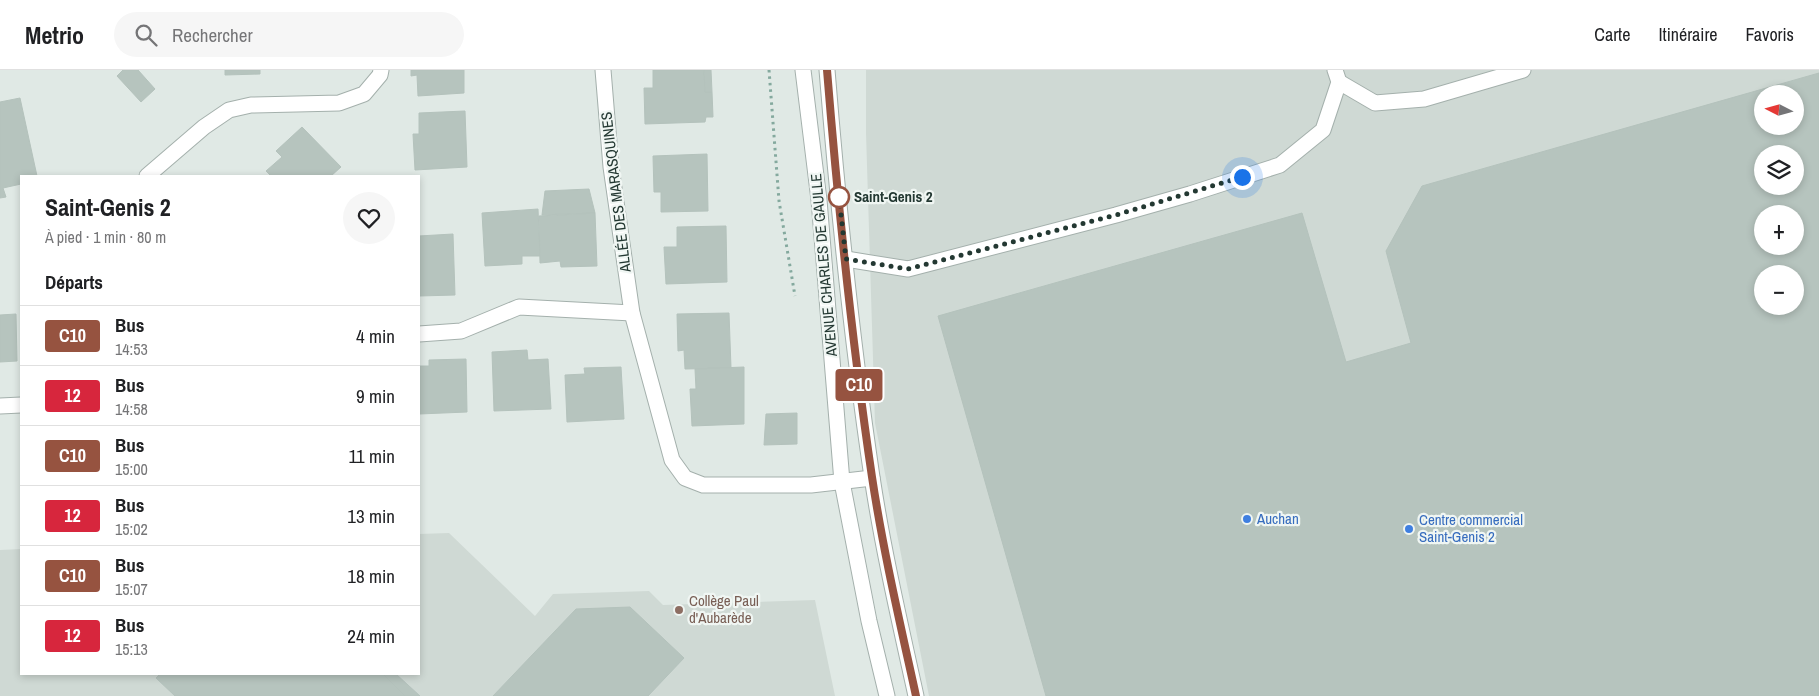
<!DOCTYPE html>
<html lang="fr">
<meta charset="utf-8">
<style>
:root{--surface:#fff;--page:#f6f6f6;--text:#202124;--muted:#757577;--line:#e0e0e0}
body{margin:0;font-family:"Archivo Narrow",sans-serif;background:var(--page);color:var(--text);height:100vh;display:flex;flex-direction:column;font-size:19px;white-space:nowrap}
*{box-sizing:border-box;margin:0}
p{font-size:16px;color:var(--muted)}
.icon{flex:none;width:28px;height:28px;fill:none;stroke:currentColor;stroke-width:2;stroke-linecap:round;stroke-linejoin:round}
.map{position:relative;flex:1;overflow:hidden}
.details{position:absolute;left:20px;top:105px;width:400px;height:500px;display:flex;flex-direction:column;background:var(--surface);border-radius:0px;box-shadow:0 2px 8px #0003}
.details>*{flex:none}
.badge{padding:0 10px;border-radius:4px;font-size:18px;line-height:32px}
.needle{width:32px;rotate:276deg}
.fabs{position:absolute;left:1754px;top:15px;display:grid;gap:10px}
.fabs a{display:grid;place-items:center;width:50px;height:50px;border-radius:50%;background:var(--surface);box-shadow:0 2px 8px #0003;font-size:25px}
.you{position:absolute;width:25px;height:25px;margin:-12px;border:4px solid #fff;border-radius:50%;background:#1a73e8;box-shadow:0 0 0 8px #1a73e833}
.map>.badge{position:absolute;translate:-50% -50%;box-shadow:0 0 0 2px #fff}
h2{padding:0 25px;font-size:19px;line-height:45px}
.round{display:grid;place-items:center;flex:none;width:52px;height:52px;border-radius:26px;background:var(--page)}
.summary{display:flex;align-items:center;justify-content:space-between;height:85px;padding:0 25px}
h1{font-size:24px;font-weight:800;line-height:38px}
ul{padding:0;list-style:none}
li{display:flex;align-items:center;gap:15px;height:60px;padding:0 25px;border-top:1px solid var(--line)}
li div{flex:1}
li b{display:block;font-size:19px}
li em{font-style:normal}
li .badge{min-width:55px;font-weight:700;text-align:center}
header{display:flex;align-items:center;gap:30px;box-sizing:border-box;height:70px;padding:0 25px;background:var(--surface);border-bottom:1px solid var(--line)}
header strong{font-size:24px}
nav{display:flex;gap:28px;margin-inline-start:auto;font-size:18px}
.search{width:350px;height:45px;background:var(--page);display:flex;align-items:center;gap:12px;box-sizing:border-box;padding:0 18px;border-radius:28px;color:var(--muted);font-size:19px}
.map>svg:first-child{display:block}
.built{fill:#cfd9d4;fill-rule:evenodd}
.building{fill:#b6c4be;stroke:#b4c2bc;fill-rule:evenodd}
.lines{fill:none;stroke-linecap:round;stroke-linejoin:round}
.minor-casing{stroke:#a4b0ac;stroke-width:17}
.path{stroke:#84a99e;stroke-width:3;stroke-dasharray:2.5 4;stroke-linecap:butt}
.minor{stroke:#fff;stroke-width:15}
.line-casing{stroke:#fff;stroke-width:11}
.line{stroke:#965340;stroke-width:8}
.walk{stroke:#233832;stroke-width:5;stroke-dasharray:0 9}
.stop-dot{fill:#fff;stroke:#965340;stroke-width:2.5}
.shop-dot{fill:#3f7fe0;stroke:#f0f6f3;stroke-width:2}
.education-dot{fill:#8d6e63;stroke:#f0f6f3;stroke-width:2}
.labels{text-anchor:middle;stroke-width:4.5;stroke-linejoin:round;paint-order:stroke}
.street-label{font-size:15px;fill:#233832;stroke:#f0f6f3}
.stop-label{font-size:15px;font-weight:bold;fill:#233832;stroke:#f0f6f3;text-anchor:start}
.shop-label{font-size:15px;fill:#366cbe;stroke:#f0f6f3;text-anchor:start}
.education-label{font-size:15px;fill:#785e54;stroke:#f0f6f3;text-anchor:start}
</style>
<header>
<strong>Metrio</strong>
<div class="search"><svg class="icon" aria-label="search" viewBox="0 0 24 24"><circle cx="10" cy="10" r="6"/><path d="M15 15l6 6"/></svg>Rechercher</div>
<nav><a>Carte</a><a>Itinéraire</a><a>Favoris</a></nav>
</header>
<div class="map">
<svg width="1819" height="626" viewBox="0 0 1819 626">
<rect width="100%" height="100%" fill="#e0e9e5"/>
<g class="built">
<path d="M866,0H1819V626H929L875,353L866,63ZM1762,24H1795V56H1762ZM1762,84H1795V116H1762ZM1762,144H1795V176H1762ZM1762,204H1795V236H1762Z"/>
<polygon points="449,463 535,546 553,524 649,521 663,535 815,530 835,626 0,626 0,480 21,479 21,604 419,604 419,464"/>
</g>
<g class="building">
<polygon points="123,0 138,0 155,19 141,32 117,6"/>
<polygon points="225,0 260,0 260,4 225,5"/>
<polygon points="411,0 464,0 464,23 418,26 417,5 411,6"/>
<polygon points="653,0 704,0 705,22 712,22 713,47 706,47 705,52 645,54 644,18 653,18"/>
<polygon points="704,0 711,0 712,22 705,22"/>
<path d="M1819,3V626H1046L938,246L1302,143L1346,292L1411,273L1386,181L1422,116ZM1762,24H1795V56H1762ZM1762,84H1795V116H1762ZM1762,144H1795V176H1762ZM1762,204H1795V236H1762Z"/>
<polygon points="20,28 37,106 21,106 21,114 3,118 6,127 0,128 0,32"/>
<polygon points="465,41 467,97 415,100 413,64 419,64 419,43"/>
<polygon points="302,57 341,97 331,106 271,106 266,101 282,87 276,81"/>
<polygon points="707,84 708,141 661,142 661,122 654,122 653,86"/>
<polygon points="589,119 595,143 542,145 545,121"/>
<polygon points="538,139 540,186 522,186 522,194 485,196 482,143"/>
<polygon points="595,143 597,196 561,197 560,191 540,193 539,146"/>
<polygon points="726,156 727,212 666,214 664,177 677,177 677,157"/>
<polygon points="453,164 455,225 419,226 419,166"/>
<polygon points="729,243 731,298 685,299 684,280 678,281 677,244"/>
<polygon points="16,244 17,291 0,292 0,245"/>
<polygon points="527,280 528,290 548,289 551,339 494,341 492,282"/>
<polygon points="466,289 467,342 419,344 419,296 429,296 429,290"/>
<polygon points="621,297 624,349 567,352 565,305 585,304 584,298"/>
<polygon points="744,297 744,354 692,356 690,319 696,319 695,299"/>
<polygon points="797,343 797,374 764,375 766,344"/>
<polygon points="630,537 684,588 648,626 493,626 576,539"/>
<polygon points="160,604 385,604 384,605 405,626 175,626 156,608"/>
<polygon points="385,604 396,604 420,626 405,626 384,605"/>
</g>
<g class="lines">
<defs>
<g id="minor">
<polyline points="603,0 611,97 632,243 672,390 685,408 703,415 811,415 872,408"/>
<polyline points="803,0 819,130 842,412 869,551 887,626"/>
<path d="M827,0C838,136 852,272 872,407C883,480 900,553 916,626"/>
<polyline points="1339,12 1375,33 1424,29 1523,0"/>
<polyline points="147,106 204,57 229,40 251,35 339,33 364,24 380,5 381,0"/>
<polyline points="846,189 908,199 1116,145 1190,124 1280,95 1323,60 1339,12 1335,0"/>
<polyline points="419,264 461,261 519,237 632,243"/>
<polyline points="0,336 21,335"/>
</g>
</defs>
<use href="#minor" class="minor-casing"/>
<polyline class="path" points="769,0 779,131 795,226"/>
<use href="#minor" class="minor"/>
</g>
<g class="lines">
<defs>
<path id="line" d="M827,0C838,136 852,272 872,407C883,480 900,553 916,626"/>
</defs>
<use href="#line" class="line-casing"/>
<use href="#line" class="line"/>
<polyline class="walk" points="839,127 846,189 908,199 1116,145 1242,107"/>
</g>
<circle class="stop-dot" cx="839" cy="127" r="10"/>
<g class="shop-dot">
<circle cx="1247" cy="449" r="5"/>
<circle cx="1409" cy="459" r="5"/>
</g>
<circle class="education-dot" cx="679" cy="540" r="5"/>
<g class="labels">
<g class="street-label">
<text transform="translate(616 122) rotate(-97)" y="5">ALLÉE DES MARASQUINES</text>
<text transform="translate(824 195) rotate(-95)" y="5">AVENUE CHARLES DE GAULLE</text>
</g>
<g class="stop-label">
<text x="854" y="132">Saint-Genis 2</text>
</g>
<g class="shop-label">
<text x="1257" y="454">Auchan</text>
<text x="1419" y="455">Centre commercial<tspan x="1419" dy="17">Saint-Genis 2</tspan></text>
</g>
<g class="education-label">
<text x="689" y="536">Collège Paul<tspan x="689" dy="17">d'Aubarède</tspan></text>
</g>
</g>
</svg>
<div class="fabs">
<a><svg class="needle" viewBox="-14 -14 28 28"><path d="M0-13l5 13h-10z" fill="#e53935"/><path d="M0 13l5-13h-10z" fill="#757577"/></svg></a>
<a><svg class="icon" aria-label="layers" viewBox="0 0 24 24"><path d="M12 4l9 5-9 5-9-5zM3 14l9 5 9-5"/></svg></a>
<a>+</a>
<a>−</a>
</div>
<div class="you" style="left:1242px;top:107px"></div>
<b class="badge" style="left:859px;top:315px;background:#965340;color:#fff">C10</b>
<section class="details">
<div class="summary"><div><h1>Saint-Genis 2</h1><p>À pied · 1 min · 80 m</p></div><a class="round"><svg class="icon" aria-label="heart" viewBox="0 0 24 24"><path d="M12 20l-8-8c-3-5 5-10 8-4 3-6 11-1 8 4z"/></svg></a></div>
<h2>Départs</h2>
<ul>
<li><span class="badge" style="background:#965340;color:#fff">C10</span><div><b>Bus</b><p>14:53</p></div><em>4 min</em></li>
<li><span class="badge" style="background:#d7263d;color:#fff">12</span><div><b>Bus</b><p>14:58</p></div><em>9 min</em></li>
<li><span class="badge" style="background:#965340;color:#fff">C10</span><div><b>Bus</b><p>15:00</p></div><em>11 min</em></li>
<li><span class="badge" style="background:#d7263d;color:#fff">12</span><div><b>Bus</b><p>15:02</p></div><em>13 min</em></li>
<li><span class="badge" style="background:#965340;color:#fff">C10</span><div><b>Bus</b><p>15:07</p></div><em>18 min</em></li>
<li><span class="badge" style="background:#d7263d;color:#fff">12</span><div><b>Bus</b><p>15:13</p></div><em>24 min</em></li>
</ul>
</section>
</div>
